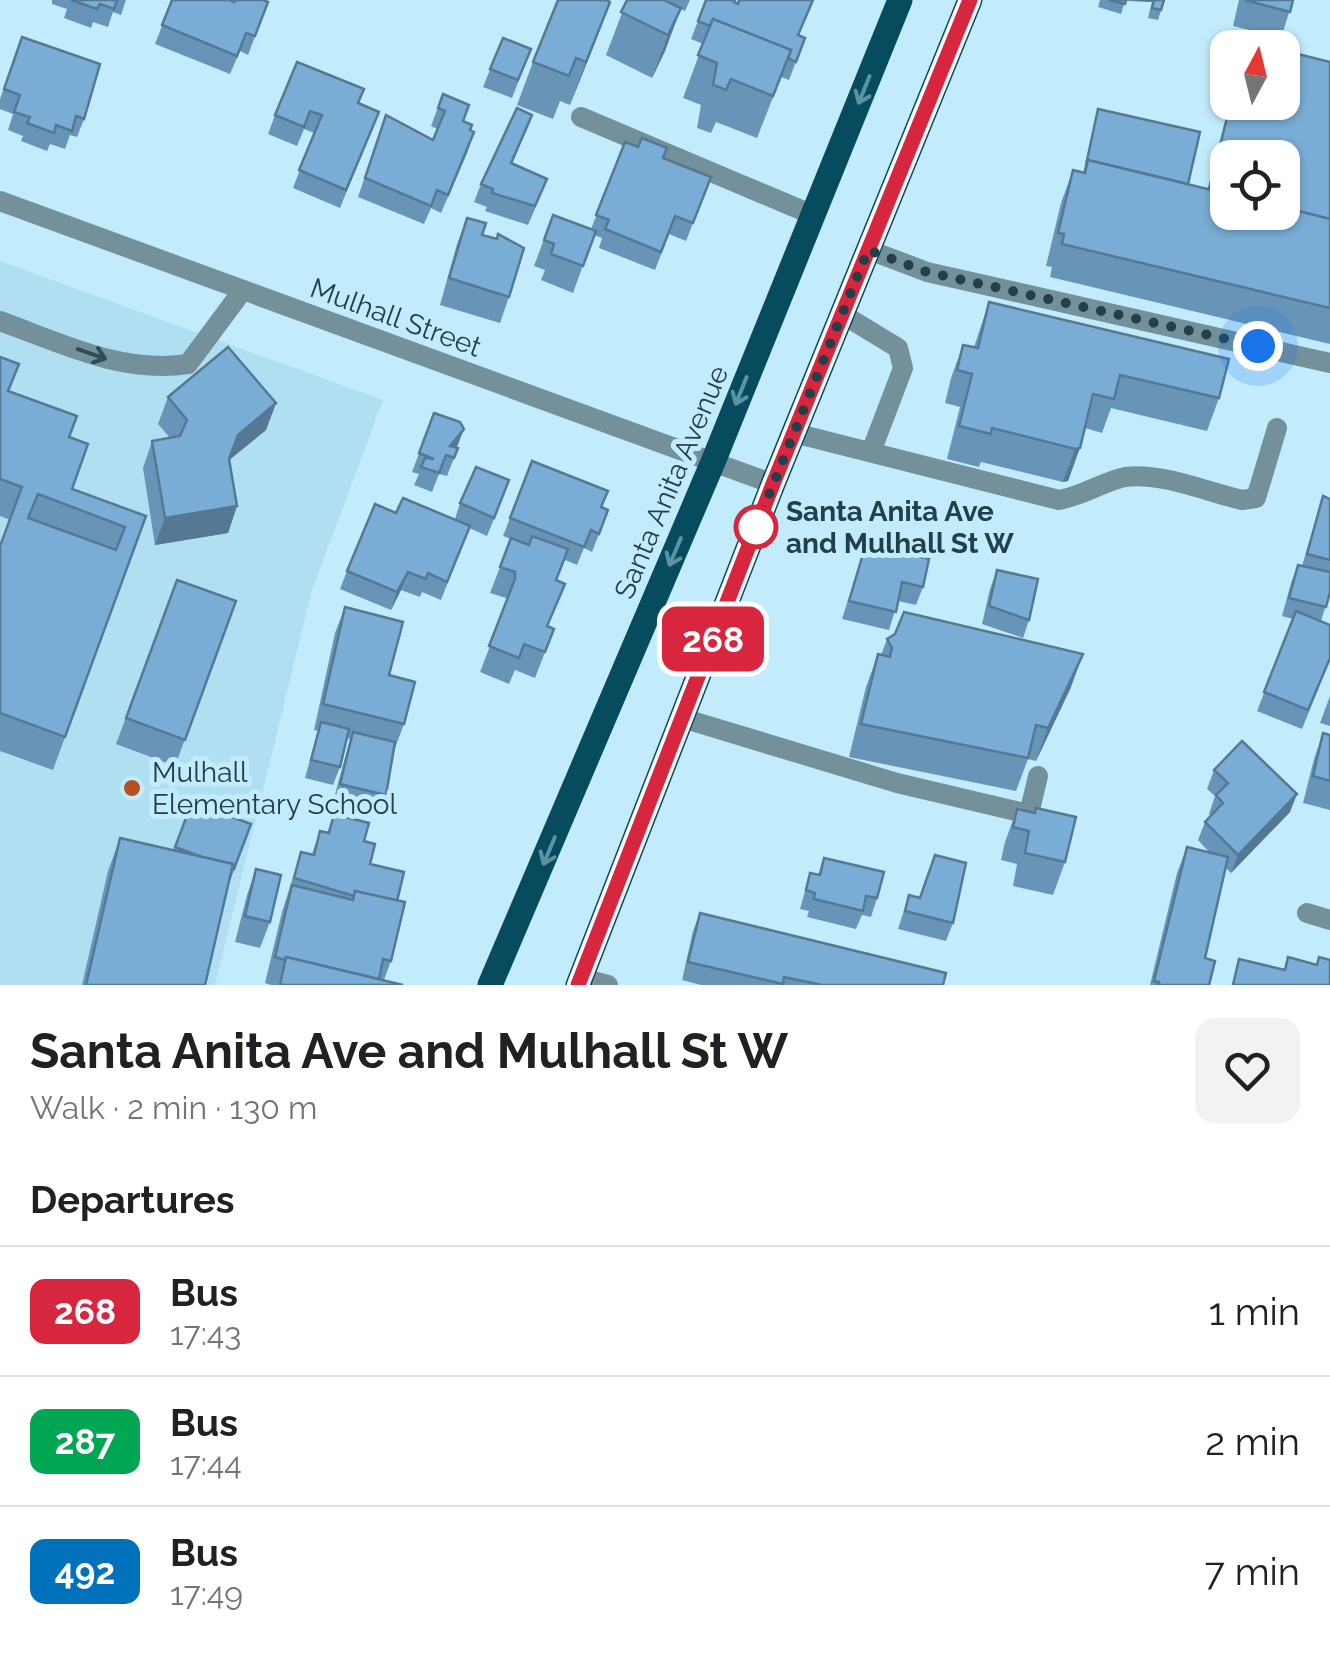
<!DOCTYPE html>
<meta charset="utf-8">
<style>
:root{--surface:#fff;--page:#f2f2f2;--text:#202124;--muted:#757577;--line:#e0e0e0}
body{margin:0;font-family:Raleway,sans-serif;background:var(--page);color:var(--text);height:100vh;display:flex;flex-direction:column;font-size:38px;white-space:nowrap}
*{box-sizing:border-box;margin:0}
p{font-size:32px;color:var(--muted)}
.icon{flex:none;width:55px;height:55px;fill:none;stroke:currentColor;stroke-width:2;stroke-linecap:round;stroke-linejoin:round}
.map{position:relative;height:985px;overflow:hidden}
.sheet{display:flex;flex-direction:column;background:var(--surface);flex:1}
.sheet>*{flex:none}
.badge{padding:0 20px;border-radius:15px;font-size:35px;line-height:65px}
.needle{width:65px;rotate:7deg}
.tools{position:absolute;left:1210px;top:30px;display:grid;gap:20px}
.tools a{display:grid;place-items:center;width:90px;height:90px;border-radius:20px;background:var(--surface);box-shadow:0 2px 8px #0004;font-size:50px}
.you{position:absolute;width:50px;height:50px;margin:-25px;border:8px solid #fff;border-radius:50%;background:#1a73e8;box-shadow:0 0 0 15px #1a73e833}
.map>.badge{position:absolute;translate:-50% -50%;box-shadow:0 0 0 5px #fff}
h2{padding:0 30px;font-size:38px;line-height:90px}
.round{display:grid;place-items:center;flex:none;width:105px;height:105px;border-radius:20px;background:var(--page)}
.overview{display:flex;align-items:center;justify-content:space-between;height:170px;padding:0 30px}
h1{font-size:48px;font-weight:700;line-height:75px}
ul{padding:0;list-style:none}
li{display:flex;align-items:center;gap:30px;height:130px;padding:0 30px;border-top:2px solid var(--line)}
li div{flex:1}
li b{display:block;font-size:38px}
li em{font-style:normal}
li .badge{min-width:110px;font-weight:700;text-align:center}
.map>svg:first-child{display:block}
.built{fill:#b0dff1}
.lines{fill:none;stroke-linecap:round;stroke-linejoin:round}
.lane{stroke:#73909b;stroke-width:20}
.street{stroke:#73909b;stroke-width:20}
.primary{stroke:#074b5e;stroke-width:25}
.wall{fill:#6895b7}
.shaded-wall{fill:#557995}
.building{fill:#79add5;stroke:#557995;stroke-width:2.5;fill-rule:evenodd}
.oneway{stroke:#5b93a5}
.oneway2{stroke:#2e4c57}
.line-casing{stroke:#fff;stroke-width:22}
.line{stroke:#d7263d;stroke-width:15}
.walk{stroke:#22404b;stroke-width:10;stroke-dasharray:0 18}
.stop-dot{fill:#fff;stroke:#d7263d;stroke-width:5}
.poi-dot{fill:#b65021;stroke:#c2ecfc;stroke-width:4}
.labels{text-anchor:middle;stroke-width:10;stroke-linejoin:round;paint-order:stroke}
.street-label{font-size:28px;fill:#22404b;stroke:#c2ecfc}
.stop-label{font-size:28px;font-weight:bold;fill:#22404b;stroke:#c2ecfc;text-anchor:start}
.poi-label{font-size:28px;fill:#22404b;stroke:#c2ecfc;text-anchor:start}
</style>
<div class="map">
<svg width="1330" height="985" viewBox="0 0 1330 985">
<rect width="100%" height="100%" fill="#c2ecfc"/>
<polygon class="built" points="0,261 383,400 312,590 215,985 0,985"/>
<g class="lines">
<g class="lane">
<polyline points="581,117 813,215"/>
<polyline points="869,250 927,272 1330,363"/>
<polyline points="842,314 898,348 903,368 871,452"/>
<path d="M0,321C61,343 122,374 188,364L243,290"/>
<path d="M794,433L1059,500C1082,496 1105,481 1125,477C1161,472 1207,492 1242,500L1256,498L1277,428"/>
<polyline points="682,718 897,783 1029,814 1038,776"/>
<polyline points="581,978 608,985"/>
</g>
<g class="street">
<polyline points="0,201 773,484"/>
<polyline points="1307,913 1330,920"/>
</g>
<g class="primary">
<polyline points="490,985 713,462 900,0"/>
<polyline points="578,985 773,484 970,0"/>
</g>
</g>
<g class="wall">
<polygon points="52,0 126,0 121,15 113,12 108,27 93,22 91,28 64,18 67,9 52,4"/>
<polygon points="172,0 234,2 268,2 248,55 240,51 230,74 155,44"/>
<polygon points="627,0 690,0 685,11 680,9 665,51 652,78 606,55"/>
<polygon points="706,0 734,3 805,38 789,80 781,77 757,138 716,122 711,133 697,128 701,105 683,98 703,44 691,39"/>
<polygon points="1100,0 1164,0 1158,20 1148,18 1152,2 1125,1 1121,14 1098,7"/>
<polygon points="1239,0 1293,0 1281,38 1233,26"/>
<polygon points="22,37 84,119 77,137 70,135 65,149 50,144 47,151 21,141 23,136 8,130 13,114 0,109 0,99"/>
<polygon points="503,38 531,49 512,98 483,87"/>
<polygon points="594,45 570,105 560,101 553,119 517,105 533,62"/>
<polygon points="1330,62 1330,344 1050,277 1052,267 1046,266 1061,203 1073,170 1083,173 1098,109 1188,184 1208,189 1230,102 1282,102"/>
<polygon points="443,94 470,130 468,151 441,213 431,208 424,224 358,197 386,115 433,140 437,129 431,126"/>
<polygon points="359,103 379,112 340,208 293,188 314,133 304,129 297,146 268,134 275,115"/>
<polygon points="525,133 512,164 540,197 528,225 485,211 487,207 474,202 481,184"/>
<polygon points="625,142 711,177 686,241 669,234 655,270 599,248 602,238 594,235 573,293 541,280 545,270 534,266 553,215 591,229"/>
<polygon points="467,218 482,235 509,297 500,323 440,305 457,244"/>
<polygon points="989,302 1219,398 1207,431 1111,408 1102,433 1085,428 1068,481 1063,482 981,462 979,467 947,459 960,407 945,403 951,378 963,345 974,347"/>
<polygon points="0,357 9,391 69,437 72,489 146,516 53,770 0,751 0,546 10,520 0,516"/>
<polygon points="168,397 276,403 266,430 229,460 237,506 228,533 155,545 143,468 152,441 170,438 158,424"/>
<polygon points="434,413 458,448 447,476 439,474 432,492 414,485 419,474 412,472"/>
<polygon points="532,461 608,510 592,552 584,548 577,565 565,560 557,580 548,626 554,629 535,678 515,670 509,684 480,672 506,604 506,598 490,593 511,539 503,536"/>
<polygon points="1323,496 1330,499 1330,592 1321,621 1330,660 1302,729 1257,711 1293,619 1282,616 1291,583 1298,565 1302,566"/>
<polygon points="502,499 487,536 469,528 441,600 422,592 420,597 401,590 391,610 340,589 347,571 396,513 455,519 460,503"/>
<polygon points="866,544 923,587 916,605 898,601 889,630 842,619"/>
<polygon points="997,570 1029,620 1023,638 982,624 990,589"/>
<polygon points="177,580 236,601 175,766 116,744"/>
<polygon points="345,607 389,675 404,724 394,751 386,795 380,814 333,802 350,739 347,738 340,767 333,785 305,778 318,731 314,730 335,633"/>
<polygon points="887,639 1071,687 1036,761 1028,759 1016,791 849,757 866,687 878,654 881,655"/>
<polygon points="1330,696 1330,726 1320,723"/>
<polygon points="1323,733 1330,735 1330,810 1303,803 1314,759"/>
<polygon points="1214,770 1290,812 1231,873 1226,868 1205,958 1209,985 1150,985 1177,873 1187,847 1210,853 1198,840 1205,822 1211,816 1209,814 1215,796 1207,789"/>
<polygon points="192,802 251,824 229,884 205,985 82,985 108,871 120,838 173,850"/>
<polygon points="1017,809 1065,862 1053,895 1013,886 1017,864 1001,860 1005,842"/>
<polygon points="334,814 364,841 370,864 397,901 391,961 384,980 403,985 271,985 265,983 282,912 301,852 312,854 320,831 327,833"/>
<polygon points="824,858 877,898 871,917 862,915 856,929 807,917 809,911 800,909 810,873 818,875"/>
<polygon points="256,869 270,922 260,948 235,942 247,895"/>
<polygon points="909,895 953,923 946,941 898,929"/>
<polygon points="700,913 943,985 701,985 682,980 693,931"/>
</g>
<g class="shaded-wall">
<polygon points="1125,0 1153,0 1152,2"/>
<polygon points="610,2 594,45 570,105 586,62"/>
<polygon points="681,8 665,51 652,78 668,35"/>
<polygon points="276,403 266,430 228,461 238,435"/>
<polygon points="464,429 457,447 450,457 450,446"/>
<polygon points="1080,448 1068,481 1063,482 1075,449"/>
<polygon points="237,506 228,533 155,545 165,518"/>
<polygon points="408,572 401,590 391,610 397,592"/>
<polygon points="1083,654 1071,687 1036,761 1048,728"/>
<polygon points="1297,794 1290,812 1231,873 1238,855"/>
</g>
<g class="building">
<polygon points="71,0 117,0 114,9 100,4 97,9"/>
<polygon points="172,0 229,0 234,2 235,0 263,0 268,2 255,36 246,33 237,56 162,25"/>
<polygon points="558,0 606,0 610,2 586,62 576,58 569,76 533,62"/>
<polygon points="627,0 664,0 681,8 668,35 621,12"/>
<polygon points="706,0 735,0 734,2 738,4 739,0 813,0 798,35 805,38 796,62 788,58 791,50 713,19 710,26 698,21"/>
<polygon points="1109,0 1126,0 1125,4"/>
<polygon points="1154,0 1164,0 1161,10 1152,8"/>
<polygon points="1245,0 1293,0 1290,12"/>
<polygon points="713,19 791,50 773,96 731,79 726,90 713,85 717,63 698,55"/>
<polygon points="22,37 100,64 84,119 76,116 72,131 56,125 54,133 27,123 30,117 14,112 20,95 4,89"/>
<polygon points="503,38 531,49 518,80 490,69"/>
<polygon points="1247,41 1274,48 1245,48"/>
<polygon points="1282,50 1330,62 1330,219 1282,207 1282,158 1228,158 1228,194 1209,189 1231,102 1282,102"/>
<polygon points="297,62 364,89 358,103 379,112 346,190 299,170 322,115 310,111 304,127 275,115"/>
<polygon points="443,94 469,105 463,121 472,125 470,130 474,132 448,195 437,190 431,206 365,178 386,115 433,140 445,111 438,108"/>
<polygon points="517,108 532,115 511,163 547,179 535,206 492,193 493,189 481,184"/>
<polygon points="1098,109 1200,132 1188,184 1088,160 1086,165"/>
<polygon points="642,138 667,148 663,158 711,177 693,223 675,216 661,252 605,229 609,220 596,215 625,142 638,147"/>
<polygon points="1088,160 1228,194 1228,212 1282,212 1282,207 1330,219 1330,308 1062,244 1064,234 1058,233 1073,170 1085,173"/>
<polygon points="553,215 596,231 583,266 551,254 554,244 544,240"/>
<polygon points="467,218 486,223 482,235 497,239 498,234 524,248 509,297 449,278"/>
<polygon points="989,302 1229,359 1219,398 1120,375 1114,399 1093,394 1080,448 1075,449 992,428 991,434 959,426 972,374 957,370 963,345 978,348"/>
<polygon points="228,347 276,403 238,435 229,459 237,506 165,518 152,441 180,436 187,420 168,397"/>
<path d="M0,357L19,364L8,391L77,416L69,437L88,444L72,489L146,516L65,737L0,713V546L22,487L0,479ZM38,494L125,527L116,550L28,518Z"/>
<polygon points="434,413 460,422 464,429 450,446 458,448 454,458 446,455 439,473 421,467 425,458 434,459 419,453"/>
<polygon points="532,461 608,491 601,507 608,510 599,534 591,530 584,547 510,518"/>
<polygon points="476,467 509,480 494,518 460,503"/>
<polygon points="1323,496 1330,499 1330,560 1307,554"/>
<polygon points="403,498 470,526 447,582 428,573 426,579 408,572 397,592 347,571 375,504 396,513"/>
<polygon points="532,536 568,549 556,580 565,584 547,626 554,629 545,652 524,644 519,658 489,646 515,579 515,572 500,567 511,538 529,545"/>
<polygon points="866,544 929,559 923,587 902,582 896,612 849,601"/>
<polygon points="1298,565 1330,572 1330,592 1326,607 1289,598"/>
<polygon points="997,570 1038,579 1029,620 989,606"/>
<polygon points="177,580 236,601 185,740 126,718"/>
<polygon points="345,607 403,622 389,675 415,682 404,724 323,704"/>
<polygon points="1296,611 1330,625 1330,658 1308,710 1264,692"/>
<polygon points="904,612 1083,654 1048,728 1036,725 1028,758 861,724 878,654 890,657 892,648 887,639 895,634"/>
<polygon points="321,722 349,729 340,767 311,760"/>
<polygon points="353,732 395,742 386,795 340,784"/>
<polygon points="1323,733 1330,735 1330,781 1313,776"/>
<polygon points="1242,741 1297,794 1238,855 1205,822 1223,803 1216,795 1228,783 1214,770"/>
<polygon points="192,802 251,824 234,869 232,868 233,864 202,857 175,847"/>
<polygon points="1036,808 1076,817 1065,862 1025,853 1029,831 1013,827 1017,809 1035,813"/>
<polygon points="334,814 369,823 364,841 375,844 370,864 404,872 397,901 355,891 354,896 294,878 301,852 314,855 320,831 329,833"/>
<polygon points="120,838 233,864 205,985 86,985"/>
<polygon points="1187,847 1228,857 1205,958 1215,961 1209,985 1158,985 1159,982 1154,981"/>
<polygon points="935,855 966,863 953,923 905,911 909,895 920,898"/>
<polygon points="824,858 884,872 877,898 866,896 863,911 814,899 815,893 806,890 810,873 820,875"/>
<polygon points="256,869 281,875 270,922 245,916"/>
<polygon points="292,885 353,900 355,891 405,902 391,961 383,959 379,979 286,957 286,960 275,957"/>
<polygon points="700,913 946,973 943,985 822,985 784,977 783,984 688,962"/>
<polygon points="286,957 403,985 280,985"/>
<polygon points="1288,957 1317,965 1319,957 1330,960 1330,985 1233,985 1239,959 1285,970"/>
</g>
<defs><path id="oneway-shaft" d="M-6 0H5M1.5-3L5.5 0L1.5 3" fill="none" stroke-width="1.6" stroke-linecap="round" stroke-linejoin="round" transform="scale(2.5)"/></defs>
<g class="oneway">
<use href="#oneway-shaft" transform="translate(864 90) rotate(112)"/>
<use href="#oneway-shaft" transform="translate(741 391) rotate(112)"/>
<use href="#oneway-shaft" transform="translate(675 552) rotate(113)"/>
<use href="#oneway-shaft" transform="translate(549 851) rotate(113)"/>
</g>
<use class="oneway2" href="#oneway-shaft" transform="translate(92 354) rotate(19)"/>
<g class="lines">
<defs>
<polyline id="line" points="578,985 773,484 970,0"/>
</defs>
<use href="#line" class="line-casing"/>
<use href="#line" class="line"/>
<polyline class="walk" points="756,527 868,250 927,272 1258,346"/>
</g>
<circle class="stop-dot" cx="756" cy="527" r="20"/>
<circle class="poi-dot" cx="132" cy="788" r="10"/>
<g class="labels">
<g class="street-label">
<text transform="translate(396 317) rotate(20)" y="10">Mulhall Street</text>
<text transform="translate(671 482) rotate(-67)" y="10">Santa Anita Avenue</text>
</g>
<g class="stop-label">
<text x="786" y="521">Santa Anita Ave<tspan x="786" dy="32">and Mulhall St W</tspan></text>
</g>
<g class="poi-label">
<text x="152" y="782">Mulhall<tspan x="152" dy="32">Elementary School</tspan></text>
</g>
</g>
</svg>
<div class="tools">
<a><svg class="needle" viewBox="-14 -14 28 28"><path d="M0-13l5 13h-10z" fill="#e53935"/><path d="M0 13l5-13h-10z" fill="#757577"/></svg></a>
<a><svg class="icon" aria-label="locate" viewBox="0 0 24 24"><circle cx="12" cy="12" r="6"/><path d="M12 2v4M12 18v4M2 12h4M18 12h4"/></svg></a>
</div>
<div class="you" style="left:1258px;top:346px"></div>
<b class="badge" style="left:713px;top:639px;background:#d7263d;color:#fff">268</b>
</div>
<section class="sheet">
<div class="overview"><div><h1>Santa Anita Ave and Mulhall St W</h1><p>Walk · 2 min · 130 m</p></div><a class="round"><svg class="icon" aria-label="heart" viewBox="0 0 24 24"><path d="M12 20l-8-8c-3-5 5-10 8-4 3-6 11-1 8 4z"/></svg></a></div>
<h2>Departures</h2>
<ul>
<li><span class="badge" style="background:#d7263d;color:#fff">268</span><div><b>Bus</b><p>17:43</p></div><em>1 min</em></li>
<li><span class="badge" style="background:#00a651;color:#fff">287</span><div><b>Bus</b><p>17:44</p></div><em>2 min</em></li>
<li><span class="badge" style="background:#0072bc;color:#fff">492</span><div><b>Bus</b><p>17:49</p></div><em>7 min</em></li>
</ul>
</section>
